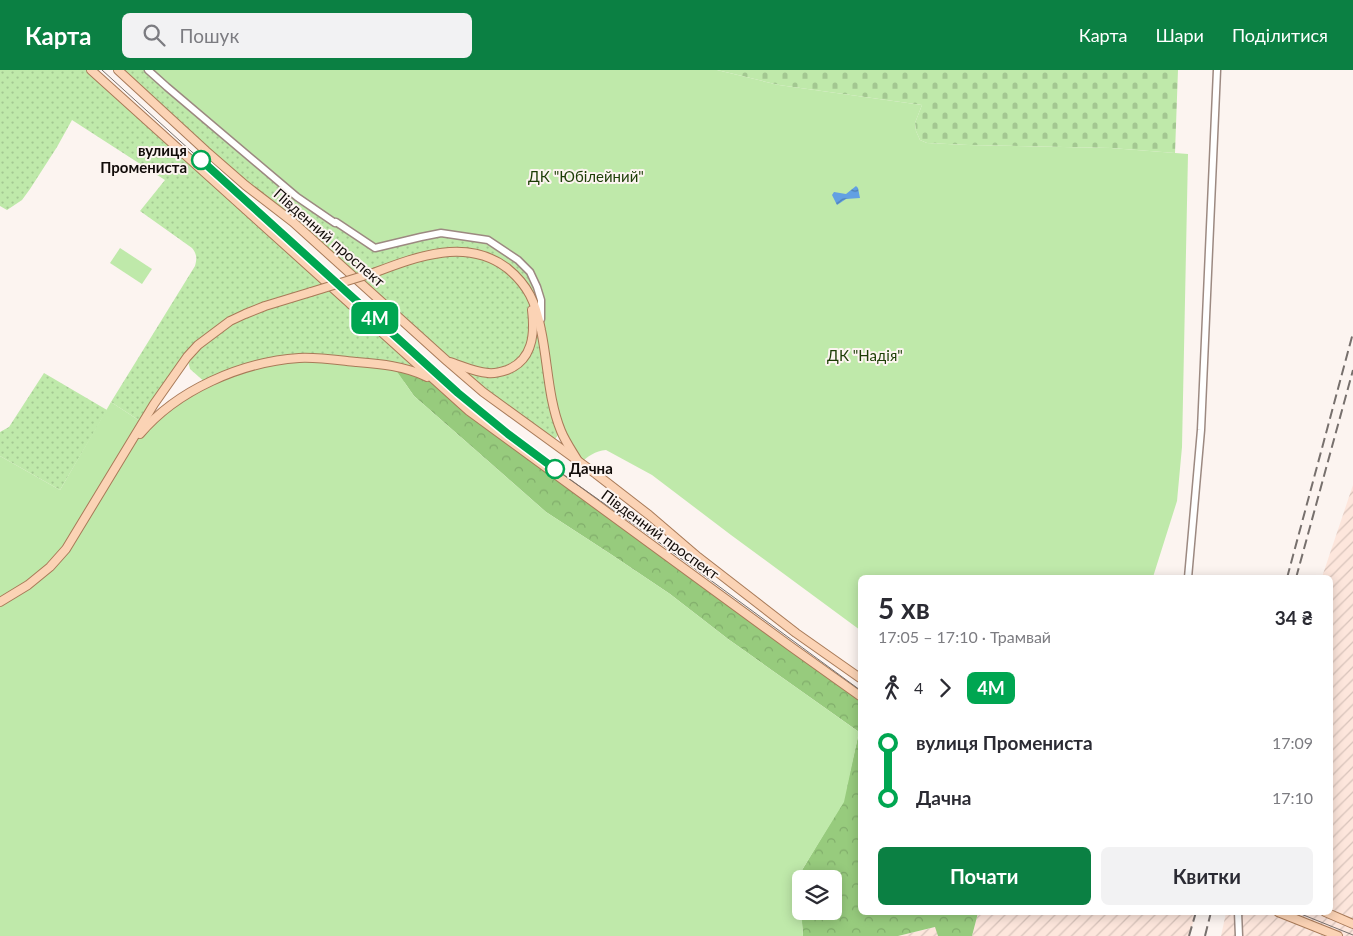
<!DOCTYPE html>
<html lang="uk">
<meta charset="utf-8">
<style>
:root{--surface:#fff;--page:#f2f2f3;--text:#2b2b33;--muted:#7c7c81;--accent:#0b8043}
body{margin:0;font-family:Lato,sans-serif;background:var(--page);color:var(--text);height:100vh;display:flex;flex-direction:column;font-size:19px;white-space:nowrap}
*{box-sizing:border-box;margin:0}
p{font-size:16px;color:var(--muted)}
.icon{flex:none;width:28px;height:28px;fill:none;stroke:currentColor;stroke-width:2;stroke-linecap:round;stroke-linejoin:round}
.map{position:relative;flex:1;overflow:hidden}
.panel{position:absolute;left:858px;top:505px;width:475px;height:340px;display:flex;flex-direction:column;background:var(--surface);border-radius:8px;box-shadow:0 2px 12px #0003}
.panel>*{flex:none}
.badge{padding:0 10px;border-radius:8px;font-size:18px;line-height:32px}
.tools{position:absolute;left:792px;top:800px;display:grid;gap:10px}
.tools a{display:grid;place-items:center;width:50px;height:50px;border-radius:8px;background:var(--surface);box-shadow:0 2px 12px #0003;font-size:25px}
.map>.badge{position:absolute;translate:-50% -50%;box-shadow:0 0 0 2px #fff}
.legs{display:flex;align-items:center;gap:8px;height:55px;padding:0 20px;font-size:16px}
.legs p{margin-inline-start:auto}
.head{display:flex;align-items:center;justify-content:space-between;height:85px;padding:0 20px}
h1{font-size:28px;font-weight:700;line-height:38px}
.primary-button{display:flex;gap:10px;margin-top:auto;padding:10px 20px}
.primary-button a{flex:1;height:58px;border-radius:8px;background:var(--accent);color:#fff;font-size:20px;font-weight:700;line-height:58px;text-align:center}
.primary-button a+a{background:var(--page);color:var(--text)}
ul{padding:0 20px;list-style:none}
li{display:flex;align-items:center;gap:18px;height:55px;font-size:19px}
li i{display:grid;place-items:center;width:8px;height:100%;margin:0 6px;background:currentColor}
li i::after{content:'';width:12px;height:12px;margin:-6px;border:4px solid;border-radius:50%;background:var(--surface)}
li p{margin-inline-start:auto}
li:first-child i{background:linear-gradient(#0000 50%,currentColor 0)}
li:last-child i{background:linear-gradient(currentColor 50%,#0000 0)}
header{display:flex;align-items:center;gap:30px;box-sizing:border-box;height:70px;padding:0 25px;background:var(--accent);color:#fff}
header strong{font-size:24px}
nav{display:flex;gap:28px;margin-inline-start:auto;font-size:18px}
.search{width:350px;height:45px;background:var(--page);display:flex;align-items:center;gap:12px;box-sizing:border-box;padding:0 18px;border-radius:8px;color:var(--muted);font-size:19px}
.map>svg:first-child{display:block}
.industrial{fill:url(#industrial-furrows)}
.grass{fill:url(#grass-dots)}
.forest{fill:url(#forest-crowns)}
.cemetery{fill:url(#cemetery-stones)}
.garden{fill:#bfe9aa}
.water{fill:url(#water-waves)}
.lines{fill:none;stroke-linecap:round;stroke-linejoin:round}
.minor-casing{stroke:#9c8981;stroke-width:9}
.major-casing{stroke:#a87a58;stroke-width:10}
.minor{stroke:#fff;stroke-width:6}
.major{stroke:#fbd3b5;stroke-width:8}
.tram{stroke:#77706d;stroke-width:1}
.rail{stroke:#77706d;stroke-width:2;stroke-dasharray:10 5;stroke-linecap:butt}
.major-bridge-casing{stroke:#a87a58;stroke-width:10;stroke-linecap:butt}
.major-bridge{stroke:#fbd3b5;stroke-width:8}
.line-1-casing{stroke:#fff;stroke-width:11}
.line-1{stroke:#00a651;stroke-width:8}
.stop-1-dot{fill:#fff;stroke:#00a651;stroke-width:2.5}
.labels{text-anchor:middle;stroke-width:4;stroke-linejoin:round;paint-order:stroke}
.stop-label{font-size:15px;font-weight:bold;fill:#120c09;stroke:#fcf4f0;text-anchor:end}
.park-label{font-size:15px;fill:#1c3d05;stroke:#fcf4f0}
.street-label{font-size:15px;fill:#120c09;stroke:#fcf4f0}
</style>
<header>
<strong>Карта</strong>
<div class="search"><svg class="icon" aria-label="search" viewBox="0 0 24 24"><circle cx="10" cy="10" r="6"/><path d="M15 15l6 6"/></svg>Пошук</div>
<nav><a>Карта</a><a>Шари</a><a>Поділитися</a></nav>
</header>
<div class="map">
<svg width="1353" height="866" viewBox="0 0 1353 866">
<defs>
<pattern id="industrial-furrows" width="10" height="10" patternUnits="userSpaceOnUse" patternTransform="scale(1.25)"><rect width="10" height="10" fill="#fde6dc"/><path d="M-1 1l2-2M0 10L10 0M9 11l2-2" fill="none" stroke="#d8c4bb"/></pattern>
<pattern id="grass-dots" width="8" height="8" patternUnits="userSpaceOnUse" patternTransform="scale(1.25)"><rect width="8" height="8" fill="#bfe9aa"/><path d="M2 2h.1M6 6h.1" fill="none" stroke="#a3c791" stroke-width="1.8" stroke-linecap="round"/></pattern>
<pattern id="forest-crowns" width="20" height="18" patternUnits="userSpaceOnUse" patternTransform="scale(1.25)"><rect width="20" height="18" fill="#97cb7d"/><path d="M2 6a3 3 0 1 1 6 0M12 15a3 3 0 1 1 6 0" fill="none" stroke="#81ad6b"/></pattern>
<pattern id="cemetery-stones" width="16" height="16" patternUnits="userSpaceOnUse" patternTransform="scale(1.25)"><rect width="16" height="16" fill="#bfe9aa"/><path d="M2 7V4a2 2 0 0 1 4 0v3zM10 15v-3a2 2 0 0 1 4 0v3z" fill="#a3c791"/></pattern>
<pattern id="water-waves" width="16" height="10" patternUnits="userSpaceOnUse" patternTransform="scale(1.25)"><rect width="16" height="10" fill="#62a0e3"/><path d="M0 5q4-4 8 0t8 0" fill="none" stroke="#4f81b6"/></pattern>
</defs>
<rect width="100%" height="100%" fill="#fcf4f0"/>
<g class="industrial">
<polygon points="1353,415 1353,866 1221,866 1226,843 1330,842 1330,508 1322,507"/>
<polygon points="978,843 1196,843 1189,866 972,866"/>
<polygon points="936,857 938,866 898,866"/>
</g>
<g class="grass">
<path d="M0,0H91L437,312L207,314L190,299L187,287L143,353L111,332L195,196C197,189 197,184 192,178L140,141L165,110L72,50L57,77L30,119L22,130L7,140L0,136Z"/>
<polygon points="118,0 148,0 441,163 488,170 518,190 537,217 561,361 552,373 483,322"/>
<polygon points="44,303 107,340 60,420 0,386 0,362 9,357"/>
</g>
<polygon class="forest" points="393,296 437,312 469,341 860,626 860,842 978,843 972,866 938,866 935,857 898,866 803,866 801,841 834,841 834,809 801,809 801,839 799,805 843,732 859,662 728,569 670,524 609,483 546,442 414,326"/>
<polygon class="cemetery" points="717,0 1178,0 1175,83 1111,78 968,75 927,73 920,70 916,61 915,53 922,35 779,15"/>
<g class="garden">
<path d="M148,0H717L779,15L922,35L915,53L916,61L920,70L927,73L968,75L1111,78L1188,84L1182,377L1177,431L1153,507L860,508V560L731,465L652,405L606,380C595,381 588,386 580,394L561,361L541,258V230L530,202L488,170L441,163L375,178L297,127Z"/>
<polygon points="120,178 152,199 142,214 110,193"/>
<polygon points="294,289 393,296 414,326 546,442 609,483 670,524 728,569 859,662 844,732 799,805 803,866 0,866 0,386 60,420 111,332 143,353 144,360 166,339 224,306"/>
</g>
<polygon class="water" points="856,116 858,118 860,128 846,129 837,135 832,125 834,122 846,124"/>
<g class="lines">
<defs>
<g id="minor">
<polyline points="148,0 167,17 297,127 335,153"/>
<polyline points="336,152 375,178 421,167 441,163 488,170 518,190 530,202 537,217 541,230 541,249"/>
<polyline points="1188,508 1201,360 1217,0"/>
<polyline points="1238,842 1239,866"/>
</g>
<g id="major">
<polyline points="91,0 469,341 790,576 860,626"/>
<polyline points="118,0 206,81 245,115 293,152 447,291 483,322 596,404 649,445 698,487 796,563 860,608"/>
<path d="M376,202C418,186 467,168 507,198C528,215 536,233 541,260C548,293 548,329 561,361C565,371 572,381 578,391"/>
<path d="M450,292C462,296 475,302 488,303C495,304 501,302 507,300C533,290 535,264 532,240"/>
<path d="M140,364C177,320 241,292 299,288C317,287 337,290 356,292C380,294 405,296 427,307"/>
<polyline points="0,532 28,515 50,497 66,479 154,334 187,287 198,275 230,251 245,244 265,236 311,222"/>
<polyline points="1278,842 1338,866"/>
<polyline points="1325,842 1353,854"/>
</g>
</defs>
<use href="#minor" class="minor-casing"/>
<use href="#major" class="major-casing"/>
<use href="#minor" class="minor"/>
<use href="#major" class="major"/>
<g class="tram">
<polyline points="102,0 425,294 486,347 555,399 649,465 860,620"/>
<polyline points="1296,842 1353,865"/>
</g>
<g class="rail">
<polyline points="1287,508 1353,263"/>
<polyline points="1296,508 1353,300"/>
<polyline points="1189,866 1196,842"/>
<polyline points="1205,866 1211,842"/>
</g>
<defs>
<polyline id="major-bridge" points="311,222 376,202"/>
</defs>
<use href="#major-bridge" class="major-bridge-casing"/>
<use href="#major-bridge" class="major-bridge"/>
</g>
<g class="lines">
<defs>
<polyline id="line-1" points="201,90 458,323 508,364 555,399"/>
</defs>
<use href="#line-1" class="line-1-casing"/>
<use href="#line-1" class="line-1"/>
</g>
<g class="stop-1-dot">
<circle cx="201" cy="90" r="9"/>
<circle cx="555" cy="399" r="9"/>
</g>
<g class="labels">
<g class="stop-label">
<text x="187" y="86">вулиця<tspan x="187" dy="17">Промениста</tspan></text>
<text x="569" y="404" text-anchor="start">Дачна</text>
</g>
<g class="park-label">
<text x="586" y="112">ДК "Юбілейний"</text>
<text x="865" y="291">ДК "Надія"</text>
</g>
<g class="street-label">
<text transform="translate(329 168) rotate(41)" y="5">Південний проспект</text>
<text transform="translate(660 465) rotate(36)" y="5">Південний проспект</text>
</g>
</g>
</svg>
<div class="tools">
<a><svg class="icon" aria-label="layers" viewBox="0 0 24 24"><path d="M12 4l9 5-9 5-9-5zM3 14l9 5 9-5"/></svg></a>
</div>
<b class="badge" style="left:375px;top:248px;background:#00a651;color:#fff">4М</b>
<section class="panel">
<div class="head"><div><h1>5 хв</h1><p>17:05 – 17:10 · Трамвай</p></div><b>34 ₴</b></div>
<div class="legs"><svg class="icon" aria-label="walk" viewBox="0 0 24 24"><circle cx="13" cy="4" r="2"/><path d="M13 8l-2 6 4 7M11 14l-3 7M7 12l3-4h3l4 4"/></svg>4<svg class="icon" aria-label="forward" viewBox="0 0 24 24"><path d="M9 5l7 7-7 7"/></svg><b class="badge" style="background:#00a651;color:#fff">4М</b></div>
<ul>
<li><i style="color:#00a651"></i><b>вулиця Промениста</b><p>17:09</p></li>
<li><i style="color:#00a651"></i><b>Дачна</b><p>17:10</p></li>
</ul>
<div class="primary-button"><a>Почати</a><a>Квитки</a></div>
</section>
</div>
